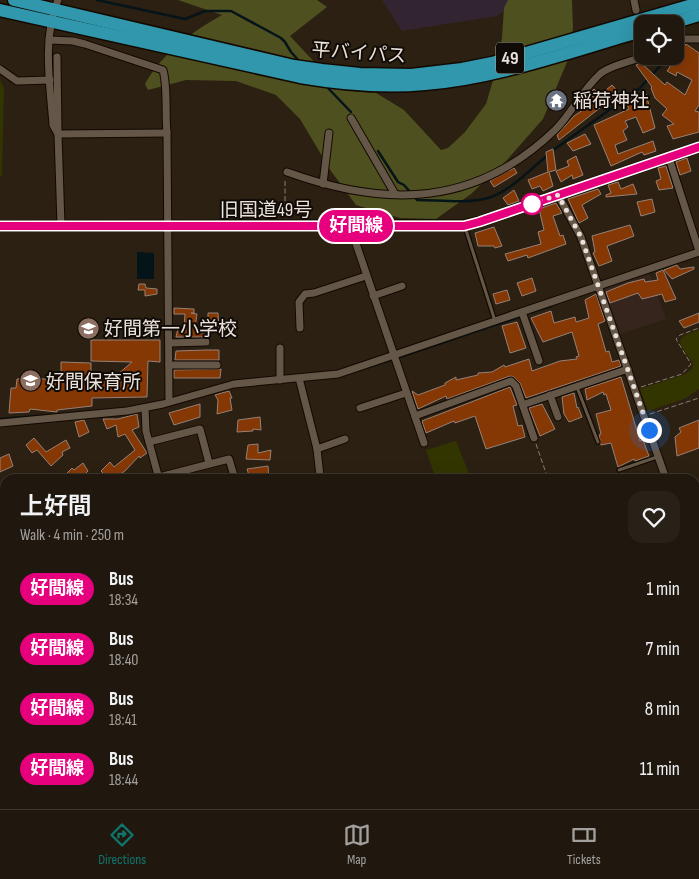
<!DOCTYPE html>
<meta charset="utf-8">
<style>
:root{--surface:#20180e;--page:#282117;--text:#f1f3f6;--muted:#a2a09e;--line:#3d372e;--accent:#0f766e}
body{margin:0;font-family:"Sofia Sans Condensed","Noto Sans JP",sans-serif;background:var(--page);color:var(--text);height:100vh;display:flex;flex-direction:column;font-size:19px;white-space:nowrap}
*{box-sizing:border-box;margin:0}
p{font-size:16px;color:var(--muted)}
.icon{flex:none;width:28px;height:28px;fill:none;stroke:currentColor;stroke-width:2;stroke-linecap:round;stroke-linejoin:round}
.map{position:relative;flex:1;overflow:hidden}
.side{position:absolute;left:0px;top:474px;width:700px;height:336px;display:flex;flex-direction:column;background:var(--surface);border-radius:15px 15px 0 0;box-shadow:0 5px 20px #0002,0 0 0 1px var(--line)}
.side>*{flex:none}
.badge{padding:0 10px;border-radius:16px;font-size:18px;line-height:32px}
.controls{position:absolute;left:634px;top:15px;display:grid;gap:10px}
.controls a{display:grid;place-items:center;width:50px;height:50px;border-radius:10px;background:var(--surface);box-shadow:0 5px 20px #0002,0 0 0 1px var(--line);font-size:25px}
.you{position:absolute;width:25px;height:25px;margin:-12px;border:4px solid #fff;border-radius:50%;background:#1a73e8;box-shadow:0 0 0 8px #1a73e833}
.map>.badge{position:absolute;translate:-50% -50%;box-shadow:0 0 0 2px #fff}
.round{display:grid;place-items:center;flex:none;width:52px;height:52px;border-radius:15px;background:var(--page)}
.head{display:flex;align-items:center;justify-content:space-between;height:85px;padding:0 20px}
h1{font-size:24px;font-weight:600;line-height:38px}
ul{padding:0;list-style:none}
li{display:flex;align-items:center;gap:15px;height:60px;padding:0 20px}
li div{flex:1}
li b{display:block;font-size:19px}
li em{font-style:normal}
li .badge{min-width:55px;font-weight:700;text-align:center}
.tab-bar{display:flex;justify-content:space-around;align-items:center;height:70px;border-top:1px solid var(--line);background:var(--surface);font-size:14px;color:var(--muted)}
.tab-bar a{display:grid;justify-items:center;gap:2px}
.tab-bar .current{color:var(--accent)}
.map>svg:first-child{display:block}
.industrial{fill:#322431}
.medical{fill:#36251c}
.green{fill:#333501}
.forest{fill:#4e511f}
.water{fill:#051419}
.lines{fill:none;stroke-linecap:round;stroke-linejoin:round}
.stream{stroke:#051419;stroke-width:2.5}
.river{stroke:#051419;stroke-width:14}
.building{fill:#853804;stroke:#968178}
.lane-casing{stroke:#130901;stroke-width:5.5}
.street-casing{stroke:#130901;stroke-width:9}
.secondary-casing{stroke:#130901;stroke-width:12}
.highway-casing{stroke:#130901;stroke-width:15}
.path{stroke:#887e73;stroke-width:1;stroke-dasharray:5 2.5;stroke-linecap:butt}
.lane{stroke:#645748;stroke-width:3}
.street{stroke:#645748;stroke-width:7}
.secondary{stroke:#645748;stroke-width:10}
.highway{stroke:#3097ad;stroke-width:12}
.line-casing{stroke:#fff;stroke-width:11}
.line{stroke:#e6007e;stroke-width:8}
.walk{stroke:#eae2da;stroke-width:5;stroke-dasharray:0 9}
.stop-dot{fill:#fff;stroke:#e6007e;stroke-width:2.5}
.labels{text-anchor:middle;stroke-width:4;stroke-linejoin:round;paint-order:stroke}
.shield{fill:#100b06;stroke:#a9a29a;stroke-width:1}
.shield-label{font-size:18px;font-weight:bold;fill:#eae2da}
.street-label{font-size:19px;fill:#eae2da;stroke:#100b06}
.poi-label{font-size:19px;fill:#eae2da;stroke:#100b06;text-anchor:start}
</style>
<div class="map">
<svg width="699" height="809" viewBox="0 0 699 809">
<rect width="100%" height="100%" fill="#2b2012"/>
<polygon class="industrial" points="382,0 521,0 497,16 402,31"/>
<polygon class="medical" points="650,274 666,319 620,334 604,289"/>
<g class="green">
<polygon points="0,80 4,88 2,176 0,176"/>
<path d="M699,330V389L684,399L648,411L640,389L686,374L692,369L693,363C679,342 671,339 699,330Z"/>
<polygon points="456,441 471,479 436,479 426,450"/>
</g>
<g class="forest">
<path d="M178,0H317L327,7L290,36L318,66L358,82L404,110L441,150L448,148L465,132L486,104L497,67L502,38L504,8L508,0H572L573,28L567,62L543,119L507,160L471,194L436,219L400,218L356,205L331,171L300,119L276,95L236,81L186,80L148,90L145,84C162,53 192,32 222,15Z"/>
<polygon points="0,624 5,625 5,805 695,805 695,778 699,779 699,809 0,809"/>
</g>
<polygon class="water" points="137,252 154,253 154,279 137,279"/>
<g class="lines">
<g class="stream">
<polyline points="97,0 185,19 205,11 231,11 281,38 285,42 291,52 300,62"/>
<polyline points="326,86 351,112"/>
<path d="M378,151L398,182L404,185L417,200C438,200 468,204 488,198C510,192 530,169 548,155"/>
<polyline points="552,151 640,88 669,56"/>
<polyline points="532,312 551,306"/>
<polyline points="397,358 519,317"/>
<polyline points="356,371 390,360"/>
<polyline points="0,419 50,415"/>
</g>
<g class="river">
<polyline points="0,540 5,544"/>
<polyline points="695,586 699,584"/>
</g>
</g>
<g class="building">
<polygon points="686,44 699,53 699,105 695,111 699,112 699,132 673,139 667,126 674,124 662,115 667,109 655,98 651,88 652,87 636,65 641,63 665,85 667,82 685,95 692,80 677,72 676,76 667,71"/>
<polygon points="612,85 619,93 559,140 557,135 574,116 596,101 590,93 594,89 600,95"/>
<polygon points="638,93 641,99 646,94 655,128 643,133 636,117 625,121 628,127 623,131 627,140 615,145 618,154 653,141 656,151 644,155 642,152 611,166 594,125 629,109 626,102"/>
<polygon points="585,134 591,144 573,151 567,143"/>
<polygon points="553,149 556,170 549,172 553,186 543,191 540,186 532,189 528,180 548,172 546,152"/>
<polygon points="576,156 583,175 573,179 572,175 561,182 556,171 569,166 567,161"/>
<polygon points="687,158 691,171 680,175 676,162"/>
<polygon points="666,166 673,188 659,190 656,181 661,179 658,168"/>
<polygon points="514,168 517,173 494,187 490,181"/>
<polygon points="618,182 621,189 633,184 637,194 606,197 606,195 611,193 608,185"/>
<polygon points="598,189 601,194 582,205 588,218 579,223 568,199"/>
<polygon points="514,190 519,201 508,205 503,198"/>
<polygon points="652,199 655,212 641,216 637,202"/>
<polygon points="556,203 562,213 553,216 560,236 563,235 566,244 528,258 527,255 508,261 505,254 541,244 538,232 544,230 539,209"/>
<polygon points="630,225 634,236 607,246 612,261 599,266 593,253 595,252 592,236"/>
<polygon points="494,227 502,246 495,248 494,246 478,246 475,233"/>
<polygon points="677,265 680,269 694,267 694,269 672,279 664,270"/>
<polygon points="663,270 676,299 665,302 662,294 642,299 638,293 610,303 606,292 628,283 644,279 645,282 658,280 656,273"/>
<polygon points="532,278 536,291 522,296 517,283"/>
<polygon points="139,284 145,284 146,288 157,289 157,294 145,296 145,290 138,290"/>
<polygon points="507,290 510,300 496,304 493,294"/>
<polygon points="596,294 605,321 598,324 606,352 609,351 612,362 619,360 621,366 526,398 520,383 514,377 510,376 447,399 446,396 418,409 412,391 418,395 445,385 445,383 456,377 456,380 478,375 478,373 492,372 504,365 505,367 529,359 532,371 560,361 577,359 576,357 579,356 572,332 543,342 531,318 551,311 554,323 575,317 576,322 589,318 585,300"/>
<polygon points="174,308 194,309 194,313 191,313 197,314 195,328 204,328 203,337 176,337 178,328 184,328 185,314 174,314"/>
<polygon points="208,313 218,313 219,329 208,329"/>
<polygon points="699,313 699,322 684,328 679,321"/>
<polygon points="517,322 526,348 510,353 502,326"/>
<polygon points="91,340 160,340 160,362 148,361 147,397 92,398 92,406 57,410 57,412 30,409 29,412 9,413 11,388 16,388 17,379 61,379 61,362 91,363 91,373 117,375 132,362 91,361"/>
<polygon points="206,350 219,350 219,360 175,360 176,351"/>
<polygon points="221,369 220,378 174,378 174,370"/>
<polygon points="621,377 640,441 643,440 649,456 635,461 634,459 618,467 611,443 601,445 599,435 601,434 596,414 611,410 606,394 604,395 603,392 587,400 585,389"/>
<polygon points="510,387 517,405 513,406 518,426 522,425 525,437 486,449 475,416 455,423 454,421 426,433 422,421"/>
<polygon points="229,391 232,398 230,398 232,410 217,414 218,400 215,395"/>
<polygon points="574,393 577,408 578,407 582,417 569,422 564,414 562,397"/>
<polygon points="200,404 200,417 174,425 169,413"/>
<polygon points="542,404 555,429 540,436 529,408"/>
<polygon points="137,414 139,427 132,430 147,453 140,458 139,456 125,471 113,479 109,479 101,471 110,462 114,467 135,450 125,434 118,437 116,425 107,429 103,419 118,419"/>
<polygon points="260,417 261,430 253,429 253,431 237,432 238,420"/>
<polygon points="84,420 89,432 79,437 75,422"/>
<polygon points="699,420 699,448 677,456 675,437 681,432 679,428"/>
<polygon points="34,438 46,452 66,440 70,448 62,452 63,455 51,466 37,450 32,453 26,445"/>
<polygon points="258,444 258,453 271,450 270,460 246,459 248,445"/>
<polygon points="9,454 13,466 0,472 0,458"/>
<polygon points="83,463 88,471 80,479 61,479 72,468 74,470"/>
<polygon points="268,466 269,479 250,479 247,469"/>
</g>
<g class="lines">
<defs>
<g id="lane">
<polyline points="465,227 495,321"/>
<polyline points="577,387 598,442"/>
<polyline points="619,470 657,457"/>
</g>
<g id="street">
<path d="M58,0C42,39 50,84 53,125L58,134L61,225"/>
<polyline points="634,0 636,10"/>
<path d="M49,40L73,41L85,44L163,70C168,88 165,114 167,133L169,401"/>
<polyline points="675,43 682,39 699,39"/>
<polyline points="57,57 58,134 167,133"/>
<polyline points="0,69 17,81 50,80"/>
<polyline points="351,118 395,194"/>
<polyline points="669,158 699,251"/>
<path d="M287,172C387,208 475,207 555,130C572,113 582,90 600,74C608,66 635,60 646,56"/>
<polyline points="323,184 329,133"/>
<polyline points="558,195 581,237 666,479"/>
<polyline points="350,226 424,443"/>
<polyline points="373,296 402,286"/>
<polyline points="522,312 539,361"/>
<polyline points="300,328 299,302 305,294 314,293 366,276"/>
<polyline points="169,343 206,342"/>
<polyline points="280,348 280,380"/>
<polyline points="169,365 217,365"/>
<polyline points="299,378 317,449 320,476"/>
<polyline points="550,395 558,417"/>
<polyline points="525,404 628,369"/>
<polyline points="145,408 146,431 159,479"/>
<polyline points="360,408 406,393"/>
<polyline points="415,416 511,381 516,386 534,438"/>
<polyline points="0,423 127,411 163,404 234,384 338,374 699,252"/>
<polyline points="149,442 200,429 209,463"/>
<polyline points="317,449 345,439"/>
<polyline points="159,477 229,459 235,479"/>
<polyline points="695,488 699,486"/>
<polyline points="0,507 5,511"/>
<polyline points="695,537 699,533"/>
</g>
<polyline id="secondary" points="0,226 464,225 479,222 699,147"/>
<g id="highway">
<polyline points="14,0 294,66 322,70 360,74 411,75 462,69 492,63 699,3"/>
<path d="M0,10L300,77C341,84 384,88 425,84C499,78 571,51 642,31"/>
<polyline points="669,24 699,15"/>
</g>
</defs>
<use href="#lane" class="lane-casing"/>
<use href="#street" class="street-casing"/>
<use href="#secondary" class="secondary-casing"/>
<use href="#highway" class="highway-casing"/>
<g class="path">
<polyline points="285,216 285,180"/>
<polyline points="641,387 682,374 691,364 676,339 680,335 699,328"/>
<polyline points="650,414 699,398"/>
<polyline points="536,444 548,479"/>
<polyline points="695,557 699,561"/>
<polyline points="0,578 5,583"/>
<polyline points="695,644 699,640"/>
</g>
<use href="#lane" class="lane"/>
<use href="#street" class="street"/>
<use href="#secondary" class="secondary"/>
<use href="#highway" class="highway"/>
</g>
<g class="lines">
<defs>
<polyline id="line" points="0,226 464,226 479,222 699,147"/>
</defs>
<use href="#line" class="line-casing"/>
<use href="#line" class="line"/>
<polyline class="walk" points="532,204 558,195 581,237 649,430"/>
</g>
<defs>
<symbol id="temple-disc" viewBox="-11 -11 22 22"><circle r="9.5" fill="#6b7280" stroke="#100b06"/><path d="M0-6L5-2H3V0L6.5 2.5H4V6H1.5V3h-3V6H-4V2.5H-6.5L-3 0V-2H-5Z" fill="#fff"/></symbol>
<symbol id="school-disc" viewBox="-11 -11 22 22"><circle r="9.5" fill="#8d6e63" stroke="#100b06"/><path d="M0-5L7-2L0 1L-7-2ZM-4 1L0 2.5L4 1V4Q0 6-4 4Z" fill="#fff"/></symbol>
</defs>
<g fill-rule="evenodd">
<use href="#temple-disc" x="544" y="88" width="25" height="25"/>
<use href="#school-disc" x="76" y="316" width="25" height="25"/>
<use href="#school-disc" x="18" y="368" width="25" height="25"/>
</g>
<circle class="stop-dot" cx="532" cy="204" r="10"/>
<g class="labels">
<rect class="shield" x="496" y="42.5" width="28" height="31" rx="4"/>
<g class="shield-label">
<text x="510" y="64">49</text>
</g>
<g class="street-label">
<text transform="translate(359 52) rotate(4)" y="7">平バイパス</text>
<text x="266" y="216">旧国道49号</text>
</g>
<g class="poi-label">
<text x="573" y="107">稲荷神社</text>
<text x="104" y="335">好間第一小学校</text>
<text x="46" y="388">好間保育所</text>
</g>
</g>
</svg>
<div class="controls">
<a><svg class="icon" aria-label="locate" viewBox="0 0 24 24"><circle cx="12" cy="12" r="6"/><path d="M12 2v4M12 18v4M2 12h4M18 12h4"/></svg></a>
</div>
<div class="you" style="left:649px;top:430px"></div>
<b class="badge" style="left:356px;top:226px;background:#e6007e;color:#fff">好間線</b>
<section class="side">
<div class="head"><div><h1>上好間</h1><p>Walk · 4 min · 250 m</p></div><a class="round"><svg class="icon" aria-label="heart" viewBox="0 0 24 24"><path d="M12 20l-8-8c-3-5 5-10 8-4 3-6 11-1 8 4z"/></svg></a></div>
<ul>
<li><span class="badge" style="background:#e6007e;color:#fff">好間線</span><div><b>Bus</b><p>18:34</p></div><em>1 min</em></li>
<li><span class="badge" style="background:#e6007e;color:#fff">好間線</span><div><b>Bus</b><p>18:40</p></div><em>7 min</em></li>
<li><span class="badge" style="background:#e6007e;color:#fff">好間線</span><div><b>Bus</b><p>18:41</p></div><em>8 min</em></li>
<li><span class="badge" style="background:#e6007e;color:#fff">好間線</span><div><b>Bus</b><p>18:44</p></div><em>11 min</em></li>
</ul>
</section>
</div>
<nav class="tab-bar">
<a class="current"><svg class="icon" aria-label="directions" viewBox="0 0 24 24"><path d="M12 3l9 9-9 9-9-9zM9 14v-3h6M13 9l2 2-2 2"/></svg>Directions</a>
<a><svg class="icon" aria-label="map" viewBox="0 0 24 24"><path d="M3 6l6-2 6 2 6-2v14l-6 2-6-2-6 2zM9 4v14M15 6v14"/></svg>Map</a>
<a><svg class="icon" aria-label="tickets" viewBox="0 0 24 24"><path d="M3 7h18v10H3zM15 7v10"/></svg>Tickets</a>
</nav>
